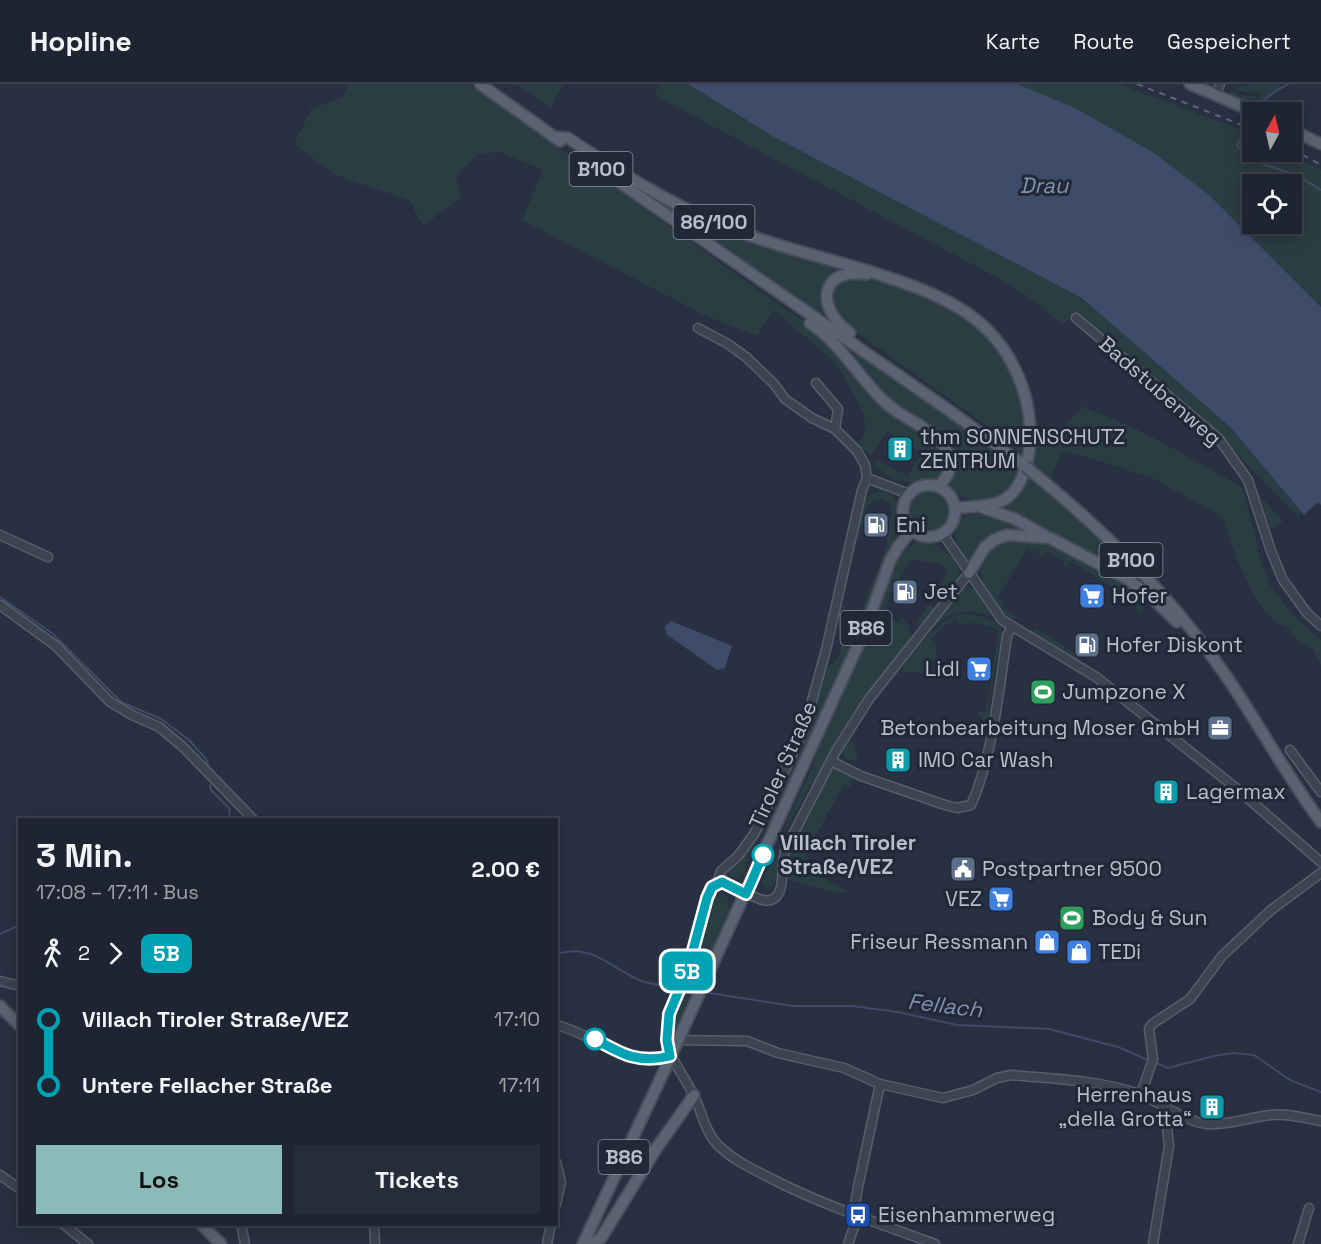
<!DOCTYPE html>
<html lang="de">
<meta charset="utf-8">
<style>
:root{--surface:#1e2431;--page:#262c39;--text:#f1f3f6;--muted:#a1a4ab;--line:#3c414d;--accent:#8bbbb9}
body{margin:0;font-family:"Space Grotesk",sans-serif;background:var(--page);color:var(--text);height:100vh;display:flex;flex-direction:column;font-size:22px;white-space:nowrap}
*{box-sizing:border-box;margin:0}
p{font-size:20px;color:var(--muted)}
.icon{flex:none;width:33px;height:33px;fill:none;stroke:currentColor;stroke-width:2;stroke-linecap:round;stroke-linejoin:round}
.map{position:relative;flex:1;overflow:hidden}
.panel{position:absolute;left:18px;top:734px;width:540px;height:408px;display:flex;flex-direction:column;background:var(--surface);border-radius:0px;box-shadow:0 3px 15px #0003,0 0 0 2px var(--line)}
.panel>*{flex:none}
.badge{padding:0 12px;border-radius:9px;font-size:21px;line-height:39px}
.needle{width:39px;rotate:8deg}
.fabs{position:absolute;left:1242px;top:18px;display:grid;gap:12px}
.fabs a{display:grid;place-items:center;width:60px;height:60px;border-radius:0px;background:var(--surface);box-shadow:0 3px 15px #0003,0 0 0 2px var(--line);font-size:30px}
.map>.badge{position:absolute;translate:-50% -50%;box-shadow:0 0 0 3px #fff}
.legs{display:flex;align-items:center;gap:9px;height:66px;padding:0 18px;font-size:20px}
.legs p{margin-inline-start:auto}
.summary{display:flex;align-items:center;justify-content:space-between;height:102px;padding:0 18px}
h1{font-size:33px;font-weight:700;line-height:45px}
.action{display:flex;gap:12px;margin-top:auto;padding:12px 18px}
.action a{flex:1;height:69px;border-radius:0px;background:var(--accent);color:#111;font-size:24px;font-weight:700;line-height:69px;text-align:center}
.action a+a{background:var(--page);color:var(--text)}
ul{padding:0 18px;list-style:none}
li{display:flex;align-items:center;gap:21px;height:66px;font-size:22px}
li i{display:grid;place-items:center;width:9px;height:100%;margin:0 8px;background:currentColor}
li i::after{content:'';width:15px;height:15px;margin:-8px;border:4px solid;border-radius:50%;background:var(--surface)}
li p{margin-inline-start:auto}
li:first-child i{background:linear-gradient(#0000 50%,currentColor 0)}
li:last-child i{background:linear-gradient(currentColor 50%,#0000 0)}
header{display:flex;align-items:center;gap:36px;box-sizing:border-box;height:84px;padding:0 30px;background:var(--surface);border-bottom:2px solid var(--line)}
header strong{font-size:28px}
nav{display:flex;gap:33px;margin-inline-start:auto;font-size:21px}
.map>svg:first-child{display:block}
.green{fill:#2a3d42;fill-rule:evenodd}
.water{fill:#3f4c69}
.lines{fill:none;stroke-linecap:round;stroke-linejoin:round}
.stream{stroke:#3f4c69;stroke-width:2}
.minor-casing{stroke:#575e6c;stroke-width:11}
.major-casing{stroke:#464c5b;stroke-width:14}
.minor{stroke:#3c4351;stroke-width:8}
.major{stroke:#5b6271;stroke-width:10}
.rail{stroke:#5f6678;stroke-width:2;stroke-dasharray:6 6;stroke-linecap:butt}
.major-bridge-casing{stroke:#464c5b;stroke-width:14;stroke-linecap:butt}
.major-bridge{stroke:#5b6271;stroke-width:10}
.line-1-casing{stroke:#fff;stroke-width:14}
.line-1{stroke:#00a3b4;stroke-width:9}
.stop-1-dot{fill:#fff;stroke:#00a3b4;stroke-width:3}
.labels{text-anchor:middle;stroke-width:6;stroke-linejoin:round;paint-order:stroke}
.shield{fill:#212837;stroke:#8b919f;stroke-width:1.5}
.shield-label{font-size:20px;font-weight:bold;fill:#b9becb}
.street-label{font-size:21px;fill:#b9becb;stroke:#212837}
.poi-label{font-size:21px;fill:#b9becb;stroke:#212837;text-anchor:start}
.stop-label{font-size:21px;font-weight:bold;fill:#b9becb;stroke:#212837;text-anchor:start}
.water-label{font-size:22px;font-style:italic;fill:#8391b1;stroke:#212837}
</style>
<header>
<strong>Hopline</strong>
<nav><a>Karte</a><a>Route</a><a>Gespeichert</a></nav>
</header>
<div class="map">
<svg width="1321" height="1160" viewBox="0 0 1321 1160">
<rect width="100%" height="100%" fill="#283041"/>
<g class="green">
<polygon points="343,0 469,0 801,236 817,248 869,306 936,355 945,371 946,382 941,392 933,396 913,399 895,396 873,381 876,377 880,377 908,392 921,368 887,348 870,372 859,360 865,349 864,330 837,280 774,226 757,252 706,232 522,136 543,86 499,68 478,70 456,93 461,113 423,142 409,116 335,91 294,60 311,25 343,13 347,2"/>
<polygon points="516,0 564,0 551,23"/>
<polygon points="660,0 688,0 774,53 1082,214 1231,344 1301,428 1297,432 1238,371 1076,230 1063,240 1027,212 998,194 654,11"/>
<path d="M1017,0H1120L1252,50V68H1288L1321,86V223L1272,174ZM1252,100H1292V140H1252Z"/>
<path d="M1251,0H1281C1277,10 1266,13 1261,24L1257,22L1261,8H1245L1234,5Z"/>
<polygon points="1230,8 1245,12 1257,12 1253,21 1233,13"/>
<polygon points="671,122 846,183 846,186 823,212 823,230 820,230 669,126 668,123"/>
<path d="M858,192C925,205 1000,237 1019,311C1024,331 1026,350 1022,370L989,344L841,237C838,232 832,224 831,218C828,202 845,195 858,192Z"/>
<path d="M857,268L964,343L1020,386C1004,423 974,426 946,401L953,372C917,342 880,312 853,273Z"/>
<path d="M1082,323C1138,342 1190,374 1242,403L1255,450L1259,471L1270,501L1296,534L1321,556V582L1313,565L1300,560L1286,542C1257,540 1230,457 1222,432L1152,394L1067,367L1061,369L1050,395L1032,379L1036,348L1054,353Z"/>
<path d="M1028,393C1073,427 1114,464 1152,505L1149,507L996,425L1017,412Z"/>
<path d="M882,406C902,412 900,435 897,452L863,540L771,737L760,752L749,772L744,790L736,795L730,791L729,786L750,765L759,750L807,651L828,583L837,575L846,551L842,549L839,545L842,522L845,523L843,540L850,542L852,537H857L885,466L888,455L885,453L892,428L890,420L884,415L873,416L866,425L858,459L856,458L866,413Z"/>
<circle cx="929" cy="427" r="21"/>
<polygon points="1259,411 1283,437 1271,446"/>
<path d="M974,430L1002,434L1036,449L1008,448L970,482C960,464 939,437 974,430Z"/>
<path d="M1010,454C1021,455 1032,455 1043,458C1073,464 1124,497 1149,516L1140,528L1135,525L1138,519L1070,477L1066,483L1062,476L1046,467L1043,471L1035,466L1033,469L1028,465L997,514L1005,519L1002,524L1016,533L1019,532L1016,535C997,536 971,489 983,472C990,462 1000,458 1010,454Z"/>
<path d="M919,457C933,457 958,472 959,487C959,494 954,500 951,505L947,504L946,508L933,513L934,507L947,490L946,485L941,480L915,476L911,477L891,508L886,525L891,529L889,535L898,539L902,534L909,542L912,555L855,626L815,697L811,700L782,753L789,733L810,688L834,624L877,530L892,485L902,466Z"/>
<path d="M970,503L974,504L993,533C946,516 933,544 906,577L935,541L951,515L961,504Z"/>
<polygon points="930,520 935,525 926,536 918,540 916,538"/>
<path d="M966,530C979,532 998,534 1002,548L989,618V634L984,636L978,631L979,627L986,628L998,551L997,544L971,539L959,540L956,535L943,543L932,555L937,560L935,576L928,575L925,590L910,588L907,590L903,587V582C919,563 939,531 966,530Z"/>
<polygon points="1035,544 1081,573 1078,577 1032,549"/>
<polygon points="852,658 855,661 854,667 858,672 855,678 845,674 841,667 845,660"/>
<path d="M835,684L854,691L850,703L843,701L805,773L811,777L809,784L814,789L851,809L828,807L788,795C787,781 790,770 796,757L794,755L829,689Z"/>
<path d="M781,764C777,778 779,795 770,806L767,805L762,800V796Z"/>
<polygon points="724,811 728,814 729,829 695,904 688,902 699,869 713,816 715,812"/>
<polygon points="685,910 691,913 675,947 673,945 674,935"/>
</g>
<g class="water">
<polygon points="688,0 1017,0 1075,24 1154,69 1209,111 1321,223 1321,421 1318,418 1304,431 1231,344 1082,214 774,53"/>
<polygon points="671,537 732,562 725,584 717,586 666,550 665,542"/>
</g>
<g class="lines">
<g class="stream">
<path d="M1256,26C1264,14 1275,7 1288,0"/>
<polyline points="1244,47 1237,62 1263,80 1296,91 1321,106"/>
<polyline points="0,513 53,550 121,618 161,635 189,656 206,675 209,683"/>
<polyline points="210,701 211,706 230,725 229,735"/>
<polyline points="0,850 20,841"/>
<path d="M556,870C592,859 610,883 639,896C650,901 665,901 677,903"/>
<polyline points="682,904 698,907"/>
<polyline points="703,908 793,922 852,922 898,928 957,941 1049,945 1118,963 1148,976"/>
<polyline points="1154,978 1168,984 1214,972 1233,969 1254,971 1290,996 1321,1008"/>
</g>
<defs>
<g id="minor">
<polyline points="1216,11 1220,0"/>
<polyline points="1076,234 1219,355 1248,396 1271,467 1283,496 1307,529 1321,542"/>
<polyline points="698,244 728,260 746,273 774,300 785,315 812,334 835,345 857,367 865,381 867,394"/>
<polyline points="816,299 838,325 835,345"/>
<polyline points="943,450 1002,536 1096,593 1236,704 1321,778"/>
<polyline points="0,451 48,473"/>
<polyline points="0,521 56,562 110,618 132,631 159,643 182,662 253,735"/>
<polyline points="1290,666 1321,708"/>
<path d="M831,677L861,692L945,721L957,724L971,721C993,672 999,605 1007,552L1012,542"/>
<polyline points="717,799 721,787 738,772 754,750 804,646 826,566 862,406 867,394 909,410"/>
<polyline points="0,897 20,902"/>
<path d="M556,941C598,951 625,985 670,972"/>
<path d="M673,956L747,957L778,969L844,984L880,1000L943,1014L973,1006L997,994L1011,991C1054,995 1099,996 1139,1010C1162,1018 1182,1037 1207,1040C1227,1042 1250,1033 1271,1031C1287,1029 1305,1034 1321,1037"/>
<polyline points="1141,1010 1153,975 1149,945 1152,940 1190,915 1222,872 1271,826 1321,789"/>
<polyline points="556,1078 561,1098 556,1120"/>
<polyline points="0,1091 20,1105"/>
<polyline points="858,1131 855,1121 858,1103 880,1000"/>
<polyline points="63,1140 88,1160"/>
<polyline points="241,1140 245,1160"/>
<polyline points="374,1140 375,1160"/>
<polyline points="547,1160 551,1140"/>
<polyline points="848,1160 858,1131"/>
<path d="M935,1160C881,1140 825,1122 774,1096C755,1086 734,1077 719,1062C705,1049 702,1027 693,1010C676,977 662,971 670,930L688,885L712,803C715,801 717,799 721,798C736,797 770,834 780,806C784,795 781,778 786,764L836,667L869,615L969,489"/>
<polyline points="1153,1160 1169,1062 1165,1024"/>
<polyline points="1298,1160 1309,1124"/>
</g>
<g id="major">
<polyline points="480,0 560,57"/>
<polyline points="1190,0 1255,28"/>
<polyline points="1292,46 1321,60"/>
<path d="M554,53L568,54C619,88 669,120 726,143C778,164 834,175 887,193C948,213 999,236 1022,302C1030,325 1033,354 1027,378C1016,423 995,421 956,424"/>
<polyline points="580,71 950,327 1025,382"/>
<path d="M810,239C842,260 859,295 887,320C906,337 937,345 948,369C954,383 948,392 939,402"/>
<path d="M850,249C815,224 819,183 867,190"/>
<circle cx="929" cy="427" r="26"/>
<path d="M1049,402C1116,458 1176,519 1226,592C1259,640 1286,691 1321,738"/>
<polyline points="981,423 1015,435 1044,451"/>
<polyline points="969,489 985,463 994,456 1007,451 1050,454 1126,494 1151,513 1177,538"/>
<polyline points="704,899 864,548 890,477 898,463 911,447"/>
<polyline points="0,922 20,942"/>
<polyline points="201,1140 221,1160"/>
<polyline points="583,1160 665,985"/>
<polyline points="591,1160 601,1154 656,1065 694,1011"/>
</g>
</defs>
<use href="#minor" class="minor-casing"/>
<use href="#major" class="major-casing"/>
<use href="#minor" class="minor"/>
<use href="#major" class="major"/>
<g class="rail">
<polyline points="1137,0 1252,45"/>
<polyline points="1292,65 1321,81"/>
</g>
<defs>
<g id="major-bridge">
<polyline points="1025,382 1049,402"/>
<polyline points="665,985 704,899"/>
</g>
</defs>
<use href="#major-bridge" class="major-bridge-casing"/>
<use href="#major-bridge" class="major-bridge"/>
</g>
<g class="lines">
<defs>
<path id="line-1" d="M595,955C621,970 639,980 670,972L667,956L669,930L688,885L707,814L712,803L722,798L746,810L763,771"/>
</defs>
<use href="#line-1" class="line-1-casing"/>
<use href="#line-1" class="line-1"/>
</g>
<defs>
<symbol id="building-square" viewBox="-11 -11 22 22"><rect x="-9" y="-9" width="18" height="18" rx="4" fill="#0f9aa8" stroke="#212837"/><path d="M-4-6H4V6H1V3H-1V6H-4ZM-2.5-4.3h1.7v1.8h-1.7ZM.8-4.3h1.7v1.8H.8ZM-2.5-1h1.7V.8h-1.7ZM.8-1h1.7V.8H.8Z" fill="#fff"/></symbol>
<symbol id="fuel-square" viewBox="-11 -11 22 22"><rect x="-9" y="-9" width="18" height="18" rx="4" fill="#5c6f8a" stroke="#212837"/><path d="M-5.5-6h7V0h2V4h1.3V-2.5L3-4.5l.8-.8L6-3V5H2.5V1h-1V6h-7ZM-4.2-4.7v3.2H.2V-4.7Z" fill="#fff"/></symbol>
<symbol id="supermarket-square" viewBox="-11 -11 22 22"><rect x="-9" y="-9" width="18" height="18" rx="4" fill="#3f7fe0" stroke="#212837"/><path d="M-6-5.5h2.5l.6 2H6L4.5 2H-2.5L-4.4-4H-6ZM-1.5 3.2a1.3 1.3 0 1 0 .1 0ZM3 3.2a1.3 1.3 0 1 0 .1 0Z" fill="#fff"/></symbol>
<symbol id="stadium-square" viewBox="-11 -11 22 22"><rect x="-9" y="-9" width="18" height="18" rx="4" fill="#2e9e5b" stroke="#212837"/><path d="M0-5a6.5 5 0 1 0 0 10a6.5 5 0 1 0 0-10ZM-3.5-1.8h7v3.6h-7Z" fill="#fff"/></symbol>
<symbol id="office-square" viewBox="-11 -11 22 22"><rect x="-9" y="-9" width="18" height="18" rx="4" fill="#5c6f8a" stroke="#212837"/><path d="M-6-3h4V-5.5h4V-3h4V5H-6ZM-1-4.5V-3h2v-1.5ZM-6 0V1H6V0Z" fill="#fff"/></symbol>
<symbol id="civic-square" viewBox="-11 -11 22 22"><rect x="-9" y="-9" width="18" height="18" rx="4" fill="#5c6f8a" stroke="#212837"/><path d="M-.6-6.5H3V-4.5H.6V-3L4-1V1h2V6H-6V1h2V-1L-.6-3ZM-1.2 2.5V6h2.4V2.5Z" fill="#fff"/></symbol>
<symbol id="shop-square" viewBox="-11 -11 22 22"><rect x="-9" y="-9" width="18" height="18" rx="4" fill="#3f7fe0" stroke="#212837"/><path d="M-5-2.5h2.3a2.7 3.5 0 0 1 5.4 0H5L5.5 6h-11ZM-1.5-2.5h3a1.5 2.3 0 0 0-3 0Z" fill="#fff"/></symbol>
<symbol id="bus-square" viewBox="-11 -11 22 22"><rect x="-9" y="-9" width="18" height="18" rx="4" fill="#1a4fb4" stroke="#212837"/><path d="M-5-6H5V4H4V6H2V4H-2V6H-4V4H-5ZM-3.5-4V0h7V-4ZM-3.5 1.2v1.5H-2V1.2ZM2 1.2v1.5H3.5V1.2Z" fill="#fff"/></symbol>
</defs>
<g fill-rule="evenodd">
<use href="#building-square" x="885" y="350" width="30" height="30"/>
<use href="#fuel-square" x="861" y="426" width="30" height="30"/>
<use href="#fuel-square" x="890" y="493" width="30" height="30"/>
<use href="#supermarket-square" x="1077" y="497" width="30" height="30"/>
<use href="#fuel-square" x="1072" y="546" width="30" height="30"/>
<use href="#supermarket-square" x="964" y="570" width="30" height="30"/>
<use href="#stadium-square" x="1028" y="593" width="30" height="30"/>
<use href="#office-square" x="1205" y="629" width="30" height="30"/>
<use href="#building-square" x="883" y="661" width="30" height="30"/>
<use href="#building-square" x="1151" y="693" width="30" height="30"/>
<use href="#civic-square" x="948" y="770" width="30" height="30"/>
<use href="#supermarket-square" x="986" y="800" width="30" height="30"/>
<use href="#stadium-square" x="1057" y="819" width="30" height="30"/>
<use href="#shop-square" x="1032" y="843" width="30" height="30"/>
<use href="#shop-square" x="1064" y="853" width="30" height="30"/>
<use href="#building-square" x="1197" y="1008" width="30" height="30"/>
<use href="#bus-square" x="843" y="1116" width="30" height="30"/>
</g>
<g class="stop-1-dot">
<circle cx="763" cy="771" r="10"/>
<circle cx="595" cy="955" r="10"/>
</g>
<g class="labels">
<g class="shield">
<rect x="569.5" y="68" width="63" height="34" rx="4.5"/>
<rect x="673.5" y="121" width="81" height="34" rx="4.5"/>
<rect x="1099.5" y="459" width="63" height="34" rx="4.5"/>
<rect x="840.5" y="527" width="51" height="34" rx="4.5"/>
<rect x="598.5" y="1056" width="51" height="34" rx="4.5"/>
</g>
<g class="shield-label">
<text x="601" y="92">B100</text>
<text x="714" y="145">86/100</text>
<text x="1131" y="483">B100</text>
<text x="866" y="551">B86</text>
<text x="624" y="1080">B86</text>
</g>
<g class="street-label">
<text transform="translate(1160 307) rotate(41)" y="7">Badstubenweg</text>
<text transform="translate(783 681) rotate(-66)" y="7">Tiroler Straße</text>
</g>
<g class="poi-label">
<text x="920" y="360">thm SONNENSCHUTZ<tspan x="920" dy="24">ZENTRUM</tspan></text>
<text x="896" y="448">Eni</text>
<text x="924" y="515">Jet</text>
<text x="1112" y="519">Hofer</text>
<text x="1106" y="568">Hofer Diskont</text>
<text x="960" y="592" text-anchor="end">Lidl</text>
<text x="1062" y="615">Jumpzone X</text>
<text x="1200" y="651" text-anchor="end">Betonbearbeitung Moser GmbH</text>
<text x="918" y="683">IMO Car Wash</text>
<text x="1186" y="715">Lagermax</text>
<text x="982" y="792">Postpartner 9500</text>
<text x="982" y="822" text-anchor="end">VEZ</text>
<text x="1092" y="841">Body &amp; Sun</text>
<text x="1028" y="865" text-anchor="end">Friseur Ressmann</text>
<text x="1098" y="875">TEDi</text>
<text x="1192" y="1018" text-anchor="end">Herrenhaus<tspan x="1192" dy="24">„della Grotta“</tspan></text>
<text x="878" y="1138">Eisenhammerweg</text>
</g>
<g class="stop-label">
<text x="780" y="766">Villach Tiroler<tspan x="780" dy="24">Straße/VEZ</tspan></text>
</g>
<g class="water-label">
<text x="1044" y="109">Drau</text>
<text transform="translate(945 921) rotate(7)" y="8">Fellach</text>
</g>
</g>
</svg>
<div class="fabs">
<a><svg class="needle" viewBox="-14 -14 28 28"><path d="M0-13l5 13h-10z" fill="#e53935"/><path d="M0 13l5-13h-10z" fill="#a1a4ab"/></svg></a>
<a><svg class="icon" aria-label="locate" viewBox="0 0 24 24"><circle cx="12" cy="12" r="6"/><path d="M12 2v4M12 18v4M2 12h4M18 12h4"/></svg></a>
</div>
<b class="badge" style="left:687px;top:887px;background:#00a3b4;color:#fff">5B</b>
<section class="panel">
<div class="summary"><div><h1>3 Min.</h1><p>17:08 – 17:11 · Bus</p></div><b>2.00 €</b></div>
<div class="legs"><svg class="icon" aria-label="walk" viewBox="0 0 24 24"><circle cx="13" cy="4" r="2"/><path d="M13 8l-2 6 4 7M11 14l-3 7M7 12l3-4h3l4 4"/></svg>2<svg class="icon" aria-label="forward" viewBox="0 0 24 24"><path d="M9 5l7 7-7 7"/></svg><b class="badge" style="background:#00a3b4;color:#fff">5B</b></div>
<ul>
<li><i style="color:#00a3b4"></i><b>Villach Tiroler Straße/VEZ</b><p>17:10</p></li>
<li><i style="color:#00a3b4"></i><b>Untere Fellacher Straße</b><p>17:11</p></li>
</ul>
<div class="action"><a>Los</a><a>Tickets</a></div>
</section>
</div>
